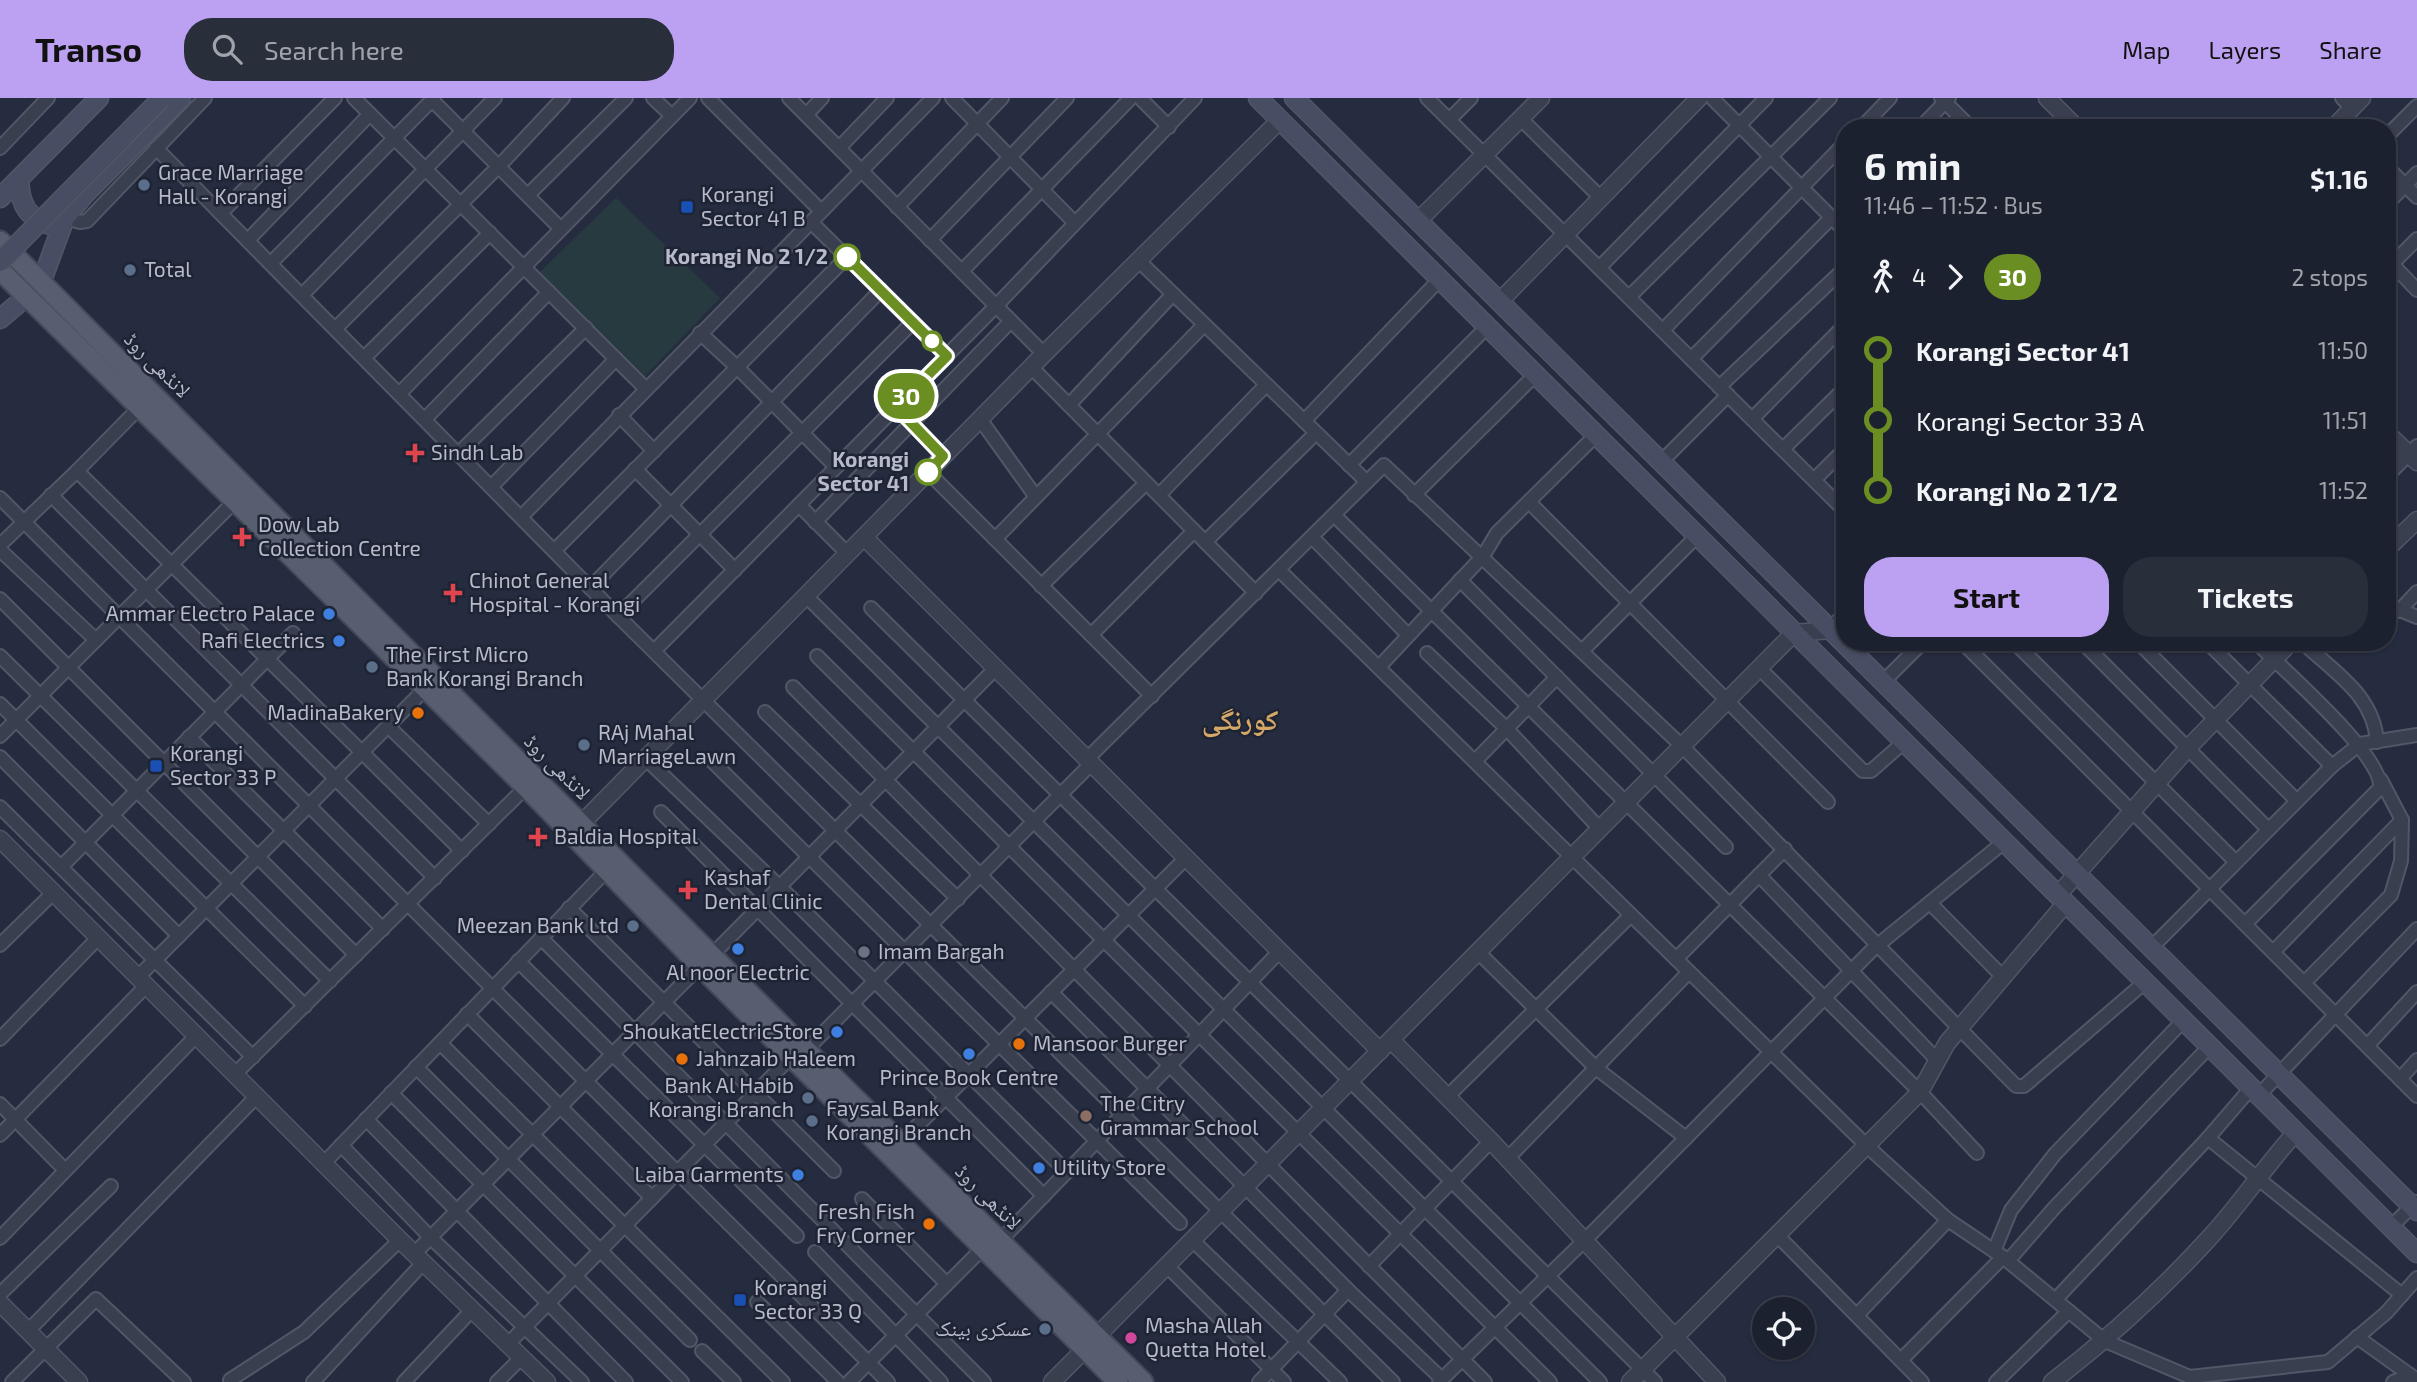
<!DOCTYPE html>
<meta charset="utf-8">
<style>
:root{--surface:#1c212f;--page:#292e3b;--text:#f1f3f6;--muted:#a0a3aa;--line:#3a3e4b;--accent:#bca0f2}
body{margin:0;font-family:"Exo 2","Noto Naskh Arabic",sans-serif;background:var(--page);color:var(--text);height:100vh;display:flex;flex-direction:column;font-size:26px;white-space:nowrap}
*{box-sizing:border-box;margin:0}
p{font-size:23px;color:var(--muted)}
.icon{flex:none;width:38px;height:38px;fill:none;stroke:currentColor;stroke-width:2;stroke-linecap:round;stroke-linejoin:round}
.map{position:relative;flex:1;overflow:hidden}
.sheet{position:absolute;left:1836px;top:21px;width:560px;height:532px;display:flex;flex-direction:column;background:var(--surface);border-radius:28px;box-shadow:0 2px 5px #0004,0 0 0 2px var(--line)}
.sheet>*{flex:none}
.badge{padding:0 14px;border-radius:23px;font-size:24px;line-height:46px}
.controls{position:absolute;left:1752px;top:1199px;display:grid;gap:14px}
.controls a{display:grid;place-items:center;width:63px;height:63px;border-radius:50%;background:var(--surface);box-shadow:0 2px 5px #0004,0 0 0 2px var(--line);font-size:35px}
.map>.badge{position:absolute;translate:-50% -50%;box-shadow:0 0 0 4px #fff}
.legs{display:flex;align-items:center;gap:10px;height:77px;padding:0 28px;font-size:23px}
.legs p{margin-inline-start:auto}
.overview{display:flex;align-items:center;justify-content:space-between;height:119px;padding:0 28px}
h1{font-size:38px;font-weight:700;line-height:52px}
.primary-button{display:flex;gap:14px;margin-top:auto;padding:14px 28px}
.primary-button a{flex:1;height:80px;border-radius:28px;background:var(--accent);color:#111;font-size:28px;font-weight:700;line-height:80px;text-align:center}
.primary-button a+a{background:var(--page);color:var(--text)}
ul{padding:0 28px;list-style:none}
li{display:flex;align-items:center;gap:24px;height:70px;font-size:26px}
li i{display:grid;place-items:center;width:10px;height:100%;margin:0 9px;background:currentColor}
li i::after{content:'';width:18px;height:18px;margin:-9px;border:5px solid;border-radius:50%;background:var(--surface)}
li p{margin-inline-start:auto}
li:first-child i{background:linear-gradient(#0000 50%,currentColor 0)}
li:last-child i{background:linear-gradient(currentColor 50%,#0000 0)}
header{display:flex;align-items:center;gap:42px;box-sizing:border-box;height:98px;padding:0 35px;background:var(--accent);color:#111}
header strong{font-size:33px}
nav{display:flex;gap:38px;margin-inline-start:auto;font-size:24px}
.search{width:490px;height:63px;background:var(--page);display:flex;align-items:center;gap:18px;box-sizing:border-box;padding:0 24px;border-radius:28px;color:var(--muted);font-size:26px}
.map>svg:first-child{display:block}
.green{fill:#273a40}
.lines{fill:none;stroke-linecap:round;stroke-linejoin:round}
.minor-casing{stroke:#515767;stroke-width:16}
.tertiary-casing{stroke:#515767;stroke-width:19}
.secondary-casing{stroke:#515767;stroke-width:21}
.primary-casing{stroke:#434858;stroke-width:23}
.minor{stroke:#393f4f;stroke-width:12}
.tertiary{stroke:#393f4f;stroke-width:16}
.secondary{stroke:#474d62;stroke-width:18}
.primary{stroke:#575e6f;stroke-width:19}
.secondary-bridge-casing{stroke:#515767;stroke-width:21;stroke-linecap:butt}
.secondary-bridge{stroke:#474d62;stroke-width:18}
.line-1-casing{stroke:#fff;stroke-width:16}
.line-1{stroke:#6b8e23;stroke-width:10}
.service-dot{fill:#5c6f8a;stroke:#1e2434;stroke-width:2.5}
.transit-dot{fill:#1a4fb4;stroke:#1e2434;stroke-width:2.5}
.stop-1-dot{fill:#fff;stroke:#6b8e23;stroke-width:3.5}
.health-dot{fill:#e0444e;stroke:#1e2434;stroke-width:2.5}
.shop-dot{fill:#3f7fe0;stroke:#1e2434;stroke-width:2.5}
.food-dot{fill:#e8710a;stroke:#1e2434;stroke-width:2.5}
.worship-dot{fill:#6b7280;stroke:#1e2434;stroke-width:2.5}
.education-dot{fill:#8d6e63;stroke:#1e2434;stroke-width:2.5}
.hotel-dot{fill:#d1479c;stroke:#1e2434;stroke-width:2.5}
.labels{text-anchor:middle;stroke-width:5;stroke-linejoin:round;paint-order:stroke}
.poi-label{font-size:21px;fill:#b6baca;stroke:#1e2434;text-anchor:start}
.stop-label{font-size:21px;font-weight:bold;fill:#b6baca;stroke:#1e2434;text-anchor:end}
.street-label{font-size:21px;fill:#b6baca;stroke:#1e2434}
.district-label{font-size:28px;font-weight:bold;fill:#d4a766;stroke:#1e2434}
</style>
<header>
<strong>Transo</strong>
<div class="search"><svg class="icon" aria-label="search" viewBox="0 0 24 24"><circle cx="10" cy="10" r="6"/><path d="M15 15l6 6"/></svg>Search here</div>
<nav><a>Map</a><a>Layers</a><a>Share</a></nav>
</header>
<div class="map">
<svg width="2417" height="1284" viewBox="0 0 2417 1284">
<rect width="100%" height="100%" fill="#252c3f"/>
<polygon class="green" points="616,100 720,200 645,278 539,175"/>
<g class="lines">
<defs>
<g id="minor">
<polyline points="354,0 645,290"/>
<polyline points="653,0 672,18"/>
<polyline points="708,0 821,113"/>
<polyline points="789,0 1044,256"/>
<polyline points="952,0 1075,125"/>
<polyline points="1140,0 1169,29"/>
<polyline points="1427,0 1844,412"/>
<polyline points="1712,0 1844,132"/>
<polyline points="1941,0 1971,30"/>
<polyline points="2342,0 2352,10"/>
<polyline points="432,2 561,131"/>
<polyline points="806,17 822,0"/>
<polyline points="1521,21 1601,100"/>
<polyline points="1449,22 1471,0"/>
<polyline points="1861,30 1890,0"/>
<polyline points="1920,30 1949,0"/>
<polyline points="2387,38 2417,8"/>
<polyline points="0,50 48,0"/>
<polyline points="156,50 618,518 1393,1284"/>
<polyline points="839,50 887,0"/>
<polyline points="2387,69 2417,99"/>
<polyline points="529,96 626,0"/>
<polyline points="2387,106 2417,75"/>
<polyline points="897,109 1002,0"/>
<polyline points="222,114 335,0"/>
<polyline points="65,120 80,124 87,123 205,0"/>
<polyline points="811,124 947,258"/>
<polyline points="249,141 370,16"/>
<polyline points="930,142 1067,0"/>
<polyline points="1138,162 1367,384"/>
<polyline points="272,164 434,0"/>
<polyline points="2392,166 2417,192"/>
<polyline points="1599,170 1766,0"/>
<polyline points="2387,171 2417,141"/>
<polyline points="962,173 1131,0"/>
<polyline points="303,196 495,0"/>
<polyline points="1629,199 1830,0"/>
<polyline points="336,230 500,67 563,0"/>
<polyline points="1663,232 1844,46"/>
<polyline points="700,235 738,270 836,369"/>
<polyline points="365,259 490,135"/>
<polyline points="1691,261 1832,119"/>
<polyline points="1031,269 1256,495"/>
<polyline points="1719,289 1844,171"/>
<polyline points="400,295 690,0"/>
<polyline points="1069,307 1173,196"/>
<polyline points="140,309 77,373 462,753"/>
<polyline points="896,309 943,358"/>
<polyline points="619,317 654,353"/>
<polyline points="425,321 549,194"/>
<polyline points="980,321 1036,399"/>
<polyline points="1752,321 1844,228"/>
<polyline points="1304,323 1440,181"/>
<polyline points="1783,351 1844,291"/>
<polyline points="459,355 586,230"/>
<polyline points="1661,364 1728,297"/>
<polyline points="1349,367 1487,229"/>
<polyline points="635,371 735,472"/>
<polyline points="928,374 1152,598"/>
<polyline points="2387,378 2417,348"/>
<polyline points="1814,382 1844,352"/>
<polyline points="491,389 616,261"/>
<polyline points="51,397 435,780"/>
<polyline points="1159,397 1266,287"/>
<polyline points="1414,397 1535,277"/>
<polyline points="0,400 888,1284"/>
<polyline points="1529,404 1828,704"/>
<polyline points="799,407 848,456"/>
<polyline points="1334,417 1920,994 1977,1055"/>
<polyline points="521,419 933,0"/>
<polyline points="815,424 1011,223"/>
<polyline points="1312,439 1408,537"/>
<polyline points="995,441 1204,227"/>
<polyline points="1205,444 1316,335"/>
<polyline points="0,447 77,373"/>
<polyline points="0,452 96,542"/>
<polyline points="554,453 847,159"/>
<polyline points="1279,472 1867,1048 1948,1122 2003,1159 2105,1243 2190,1279 2328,1264 2386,1215 2417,1180"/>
<polyline points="1460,482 1726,749"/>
<polyline points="1041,488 1146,385"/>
<polyline points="590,490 881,192"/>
<polyline points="806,498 1600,1284"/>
<polyline points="0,501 356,857"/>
<polyline points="871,510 1655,1284"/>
<polyline points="2400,512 2417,519"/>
<polyline points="2387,517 2400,512 2417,494"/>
<polyline points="618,518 913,224"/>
<polyline points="1091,537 1194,433"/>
<polyline points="1962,544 2417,998"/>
<polyline points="2014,544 2236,764"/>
<polyline points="2082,544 2268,731"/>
<polyline points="2138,544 2297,703"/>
<polyline points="2207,544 2332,668"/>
<path d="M2302,544C2334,574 2374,597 2377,644"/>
<polyline points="654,553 996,208 1195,0"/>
<polyline points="1582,553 1697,438"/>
<polyline points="1427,555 1507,631 1600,731"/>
<polyline points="0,558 330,883"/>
<polyline points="817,558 1550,1284"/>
<polyline points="1379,569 1483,458 1497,435 1596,337"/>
<polyline points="1759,570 1863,673 1871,673 1904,644"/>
<polyline points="1883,584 1923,544"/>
<polyline points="793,589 1485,1284"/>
<polyline points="0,606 305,908"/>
<polyline points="765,614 958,801"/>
<polyline points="388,628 489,726"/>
<polyline points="0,638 235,403"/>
<polyline points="189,639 383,831"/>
<polyline points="0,659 179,838"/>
<polyline points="646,661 780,789 1067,1074"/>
<polyline points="1086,662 1384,367 1682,648 2016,988 2024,988 2145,884"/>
<polyline points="1475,663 1557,579"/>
<polyline points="713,664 1180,1125"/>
<polyline points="0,709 253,959"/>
<polyline points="661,714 1044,1098"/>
<polyline points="61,769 293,535"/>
<polyline points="1759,777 1938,963"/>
<polyline points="1930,805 2004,880"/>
<polyline points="569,810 834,1073"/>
<path d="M2245,826L2380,690C2384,658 2281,570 2256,544"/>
<polyline points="541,840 984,1284"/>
<polyline points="0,847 53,795"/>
<polyline points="2151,850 2332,668 2360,646 2417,637"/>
<polyline points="1478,854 1596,970 1686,1040"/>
<polyline points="2273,854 2402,722"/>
<polyline points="712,857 994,572"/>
<polyline points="1676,861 1785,751"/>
<polyline points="518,863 797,1138"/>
<polyline points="138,879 426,590"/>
<polyline points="2304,885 2391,797 2401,763 2402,722 2381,682"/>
<polyline points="1051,894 1348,1192 1442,1281"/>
<polyline points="467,916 652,1100"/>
<polyline points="0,941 98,840"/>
<polyline points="440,945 783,1284"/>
<polyline points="2367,948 2417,894"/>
<polyline points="806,952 1091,666"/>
<polyline points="416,969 690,1242"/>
<polyline points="235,976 526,689"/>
<polyline points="2400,981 2417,962"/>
<polyline points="391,995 682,1284"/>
<polyline points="2259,997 2417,831"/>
<polyline points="1447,999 1631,817"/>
<polyline points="0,1006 65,1072"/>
<polyline points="366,1021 626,1284"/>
<polyline points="0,1037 146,888"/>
<polyline points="2208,1040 2402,1197"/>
<polyline points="900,1045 1186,760"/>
<polyline points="341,1047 430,1139 582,1284"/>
<polyline points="1507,1061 1689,874"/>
<polyline points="324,1065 607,772"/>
<polyline points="862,1101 947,1186"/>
<polyline points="2391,1129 2416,1104"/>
<polyline points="1777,1137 1922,1284"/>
<polyline points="0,1140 196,938"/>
<polyline points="1192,1142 1340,1284"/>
<polyline points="1000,1143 1280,853"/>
<polyline points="1994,1153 2011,1112 2055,1056 2184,922"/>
<polyline points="815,1154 941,1284"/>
<polyline points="414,1156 700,868"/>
<polyline points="2008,1163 2055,1109 2210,948"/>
<polyline points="1167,1168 1284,1284"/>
<polyline points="1369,1168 1491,1043"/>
<polyline points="0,1196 111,1088"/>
<polyline points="2056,1201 2208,1040 2251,990"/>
<polyline points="757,1204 838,1284"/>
<polyline points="1857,1217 1948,1122"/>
<polyline points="28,1233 257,998"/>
<polyline points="2357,1239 2417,1282"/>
<polyline points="508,1246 791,959"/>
<polyline points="702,1253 734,1284"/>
<polyline points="1901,1262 2003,1159"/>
<polyline points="230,1282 304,1234 400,1142"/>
<polyline points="12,1284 96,1201 184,1284"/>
<polyline points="313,1284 423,1165"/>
<polyline points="404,1284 472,1212"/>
<polyline points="497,1284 522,1259"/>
<polyline points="849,1284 983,1150"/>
<polyline points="1259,1284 1348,1192"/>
<polyline points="1439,1284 1584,1143 1873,851 2004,744"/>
<polyline points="1996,1284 2069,1213"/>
<polyline points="2393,1284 2410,1277"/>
</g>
<g id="tertiary">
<polyline points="2047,0 2077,30"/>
<polyline points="2333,30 2362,0"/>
<polyline points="1418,123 1541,0"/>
<polyline points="1499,204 1699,0"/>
<polyline points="2387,335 2417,364"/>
<polyline points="864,439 1380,953"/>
<polyline points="2387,451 2417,422"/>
<polyline points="582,725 1044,256 1280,22"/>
<polyline points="0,741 400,1142 547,1284"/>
<polyline points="2058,797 2188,650 2291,544"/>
<polyline points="1391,942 1491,1043 1717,1284"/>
<polyline points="0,1205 79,1284"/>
<polyline points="1097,1238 1794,535 1831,532 1844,519"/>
<polyline points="1052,1284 1085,1251"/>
<polyline points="1630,1284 1920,994 1947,945 2066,805"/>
<path d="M2052,1284C2109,1240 2162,1192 2211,1138C2241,1105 2266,1067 2296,1034"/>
</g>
<g id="secondary">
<polyline points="1258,0 2417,1155"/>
<polyline points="1294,0 2417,1113"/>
<path d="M19,81C20,107 27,121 54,128"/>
<polyline points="0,100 99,0"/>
<polyline points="41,185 65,120 85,96 181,0"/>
<polyline points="0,221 26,199"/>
</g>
<g id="primary">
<polyline points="0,143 806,952 1143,1284"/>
<polyline points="0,172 531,694 700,868 1118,1284"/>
</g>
</defs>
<use href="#minor" class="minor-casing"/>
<use href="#tertiary" class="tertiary-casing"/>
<use href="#secondary" class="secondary-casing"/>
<use href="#primary" class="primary-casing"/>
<use href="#minor" class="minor"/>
<use href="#tertiary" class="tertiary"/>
<use href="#secondary" class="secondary"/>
<use href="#primary" class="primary"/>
<defs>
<polyline id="secondary-bridge" points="0,164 162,0"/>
</defs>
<use href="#secondary-bridge" class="secondary-bridge-casing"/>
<use href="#secondary-bridge" class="secondary-bridge"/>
</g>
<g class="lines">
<defs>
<polyline id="line-1" points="847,159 947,258 896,309 943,358 928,374"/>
</defs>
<use href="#line-1" class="line-1-casing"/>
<use href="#line-1" class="line-1"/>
</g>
<g class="service-dot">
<circle cx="144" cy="87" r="7"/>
<circle cx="130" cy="172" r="7"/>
<circle cx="372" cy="569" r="7"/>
<circle cx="584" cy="647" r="7"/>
<circle cx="633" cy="828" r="7"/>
<circle cx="808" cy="1000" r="7"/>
<circle cx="812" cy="1023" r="7"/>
<circle cx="1045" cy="1231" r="7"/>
</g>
<g class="transit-dot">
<rect x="680" y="102" width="14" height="14" rx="3.5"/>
<rect x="149" y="661" width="14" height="14" rx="3.5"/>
<rect x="733" y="1195" width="14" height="14" rx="3.5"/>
</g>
<g class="stop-1-dot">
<circle cx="847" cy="159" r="12"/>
<circle cx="932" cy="243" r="9"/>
<circle cx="928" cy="374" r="12"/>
</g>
<g class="health-dot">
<path d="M411.5 344.5h7v7h7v7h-7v7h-7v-7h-7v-7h7z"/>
<path d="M238.5 428.5h7v7h7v7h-7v7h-7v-7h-7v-7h7z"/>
<path d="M449.5 484.5h7v7h7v7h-7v7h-7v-7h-7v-7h7z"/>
<path d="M534.5 728.5h7v7h7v7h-7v7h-7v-7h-7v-7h7z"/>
<path d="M684.5 781.5h7v7h7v7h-7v7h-7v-7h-7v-7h7z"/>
</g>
<g class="shop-dot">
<circle cx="329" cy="516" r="7"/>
<circle cx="339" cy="543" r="7"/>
<circle cx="738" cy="851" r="7"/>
<circle cx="837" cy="934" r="7"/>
<circle cx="969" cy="956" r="7"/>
<circle cx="1039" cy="1070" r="7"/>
<circle cx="798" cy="1077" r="7"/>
</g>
<g class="food-dot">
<circle cx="418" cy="615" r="7"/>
<circle cx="1019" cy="946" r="7"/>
<circle cx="682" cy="961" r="7"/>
<circle cx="929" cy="1126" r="7"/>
</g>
<circle class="worship-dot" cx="864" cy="854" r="7"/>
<circle class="education-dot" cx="1086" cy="1018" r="7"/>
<circle class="hotel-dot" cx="1131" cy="1240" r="7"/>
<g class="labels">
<g class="poi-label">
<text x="158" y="82">Grace Marriage<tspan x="158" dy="24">Hall - Korangi</tspan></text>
<text x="701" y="104">Korangi<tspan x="701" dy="24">Sector 41 B</tspan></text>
<text x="144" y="179">Total</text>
<text x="431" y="362">Sindh Lab</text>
<text x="258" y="434">Dow Lab<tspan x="258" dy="24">Collection Centre</tspan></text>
<text x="469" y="490">Chinot General<tspan x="469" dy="24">Hospital - Korangi</tspan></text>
<text x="315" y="523" text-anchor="end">Ammar Electro Palace</text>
<text x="325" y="550" text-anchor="end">Rafi Electrics</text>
<text x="386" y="564">The First Micro<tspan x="386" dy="24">Bank Korangi Branch</tspan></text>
<text x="404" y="622" text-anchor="end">MadinaBakery</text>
<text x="598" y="642">RAj Mahal<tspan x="598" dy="24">MarriageLawn</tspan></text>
<text x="170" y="663">Korangi<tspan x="170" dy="24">Sector 33 P</tspan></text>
<text x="554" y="746">Baldia Hospital</text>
<text x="704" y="787">Kashaf<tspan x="704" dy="24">Dental Clinic</tspan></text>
<text x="619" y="835" text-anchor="end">Meezan Bank Ltd</text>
<text x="878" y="861">Imam Bargah</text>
<text x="738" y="882" text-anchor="middle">Al noor Electric</text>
<text x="823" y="941" text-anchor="end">ShoukatElectricStore</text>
<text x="1033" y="953">Mansoor Burger</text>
<text x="696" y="968">Jahnzaib Haleem</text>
<text x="969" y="987" text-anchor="middle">Prince Book Centre</text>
<text x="794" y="995" text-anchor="end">Bank Al Habib<tspan x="794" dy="24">Korangi Branch</tspan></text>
<text x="1100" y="1013">The Citry<tspan x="1100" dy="24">Grammar School</tspan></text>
<text x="826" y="1018">Faysal Bank<tspan x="826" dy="24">Korangi Branch</tspan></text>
<text x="1053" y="1077">Utility Store</text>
<text x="784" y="1084" text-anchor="end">Laiba Garments</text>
<text x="915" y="1121" text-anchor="end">Fresh Fish<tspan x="915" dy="24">Fry Corner</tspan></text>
<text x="754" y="1197">Korangi<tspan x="754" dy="24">Sector 33 Q</tspan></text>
<text x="1145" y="1235">Masha Allah<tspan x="1145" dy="24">Quetta Hotel</tspan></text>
<text x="1031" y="1238" text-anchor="end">عسکری بینک</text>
</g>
<g class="stop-label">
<text x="828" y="166">Korangi No 2 1/2</text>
<text x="909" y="369">Korangi<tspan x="909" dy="24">Sector 41</tspan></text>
</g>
<g class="street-label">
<text transform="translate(157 267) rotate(45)" y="7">لانڈھی روڈ</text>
<text transform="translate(557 669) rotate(45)" y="7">لانڈھی روڈ</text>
<text transform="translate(988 1099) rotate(45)" y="7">لانڈھی روڈ</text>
</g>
<g class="district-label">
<text x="1240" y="632">کورنگی</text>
</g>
</g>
</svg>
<div class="controls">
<a><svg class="icon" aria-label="locate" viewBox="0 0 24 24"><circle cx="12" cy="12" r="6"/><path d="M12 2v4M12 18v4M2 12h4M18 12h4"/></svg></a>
</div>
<b class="badge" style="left:906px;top:298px;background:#6b8e23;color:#fff">30</b>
<section class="sheet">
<div class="overview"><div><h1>6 min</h1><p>11:46 – 11:52 · Bus</p></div><b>$1.16</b></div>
<div class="legs"><svg class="icon" aria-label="walk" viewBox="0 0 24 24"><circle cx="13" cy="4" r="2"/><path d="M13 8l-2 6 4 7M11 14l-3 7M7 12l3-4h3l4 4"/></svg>4<svg class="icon" aria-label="forward" viewBox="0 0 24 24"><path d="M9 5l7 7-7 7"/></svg><b class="badge" style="background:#6b8e23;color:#fff">30</b><p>2 stops</p></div>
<ul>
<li><i style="color:#6b8e23"></i><b>Korangi Sector 41</b><p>11:50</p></li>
<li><i style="color:#6b8e23"></i><span>Korangi Sector 33 A</span><p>11:51</p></li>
<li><i style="color:#6b8e23"></i><b>Korangi No 2 1/2</b><p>11:52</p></li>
</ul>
<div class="primary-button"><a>Start</a><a>Tickets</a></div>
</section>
</div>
